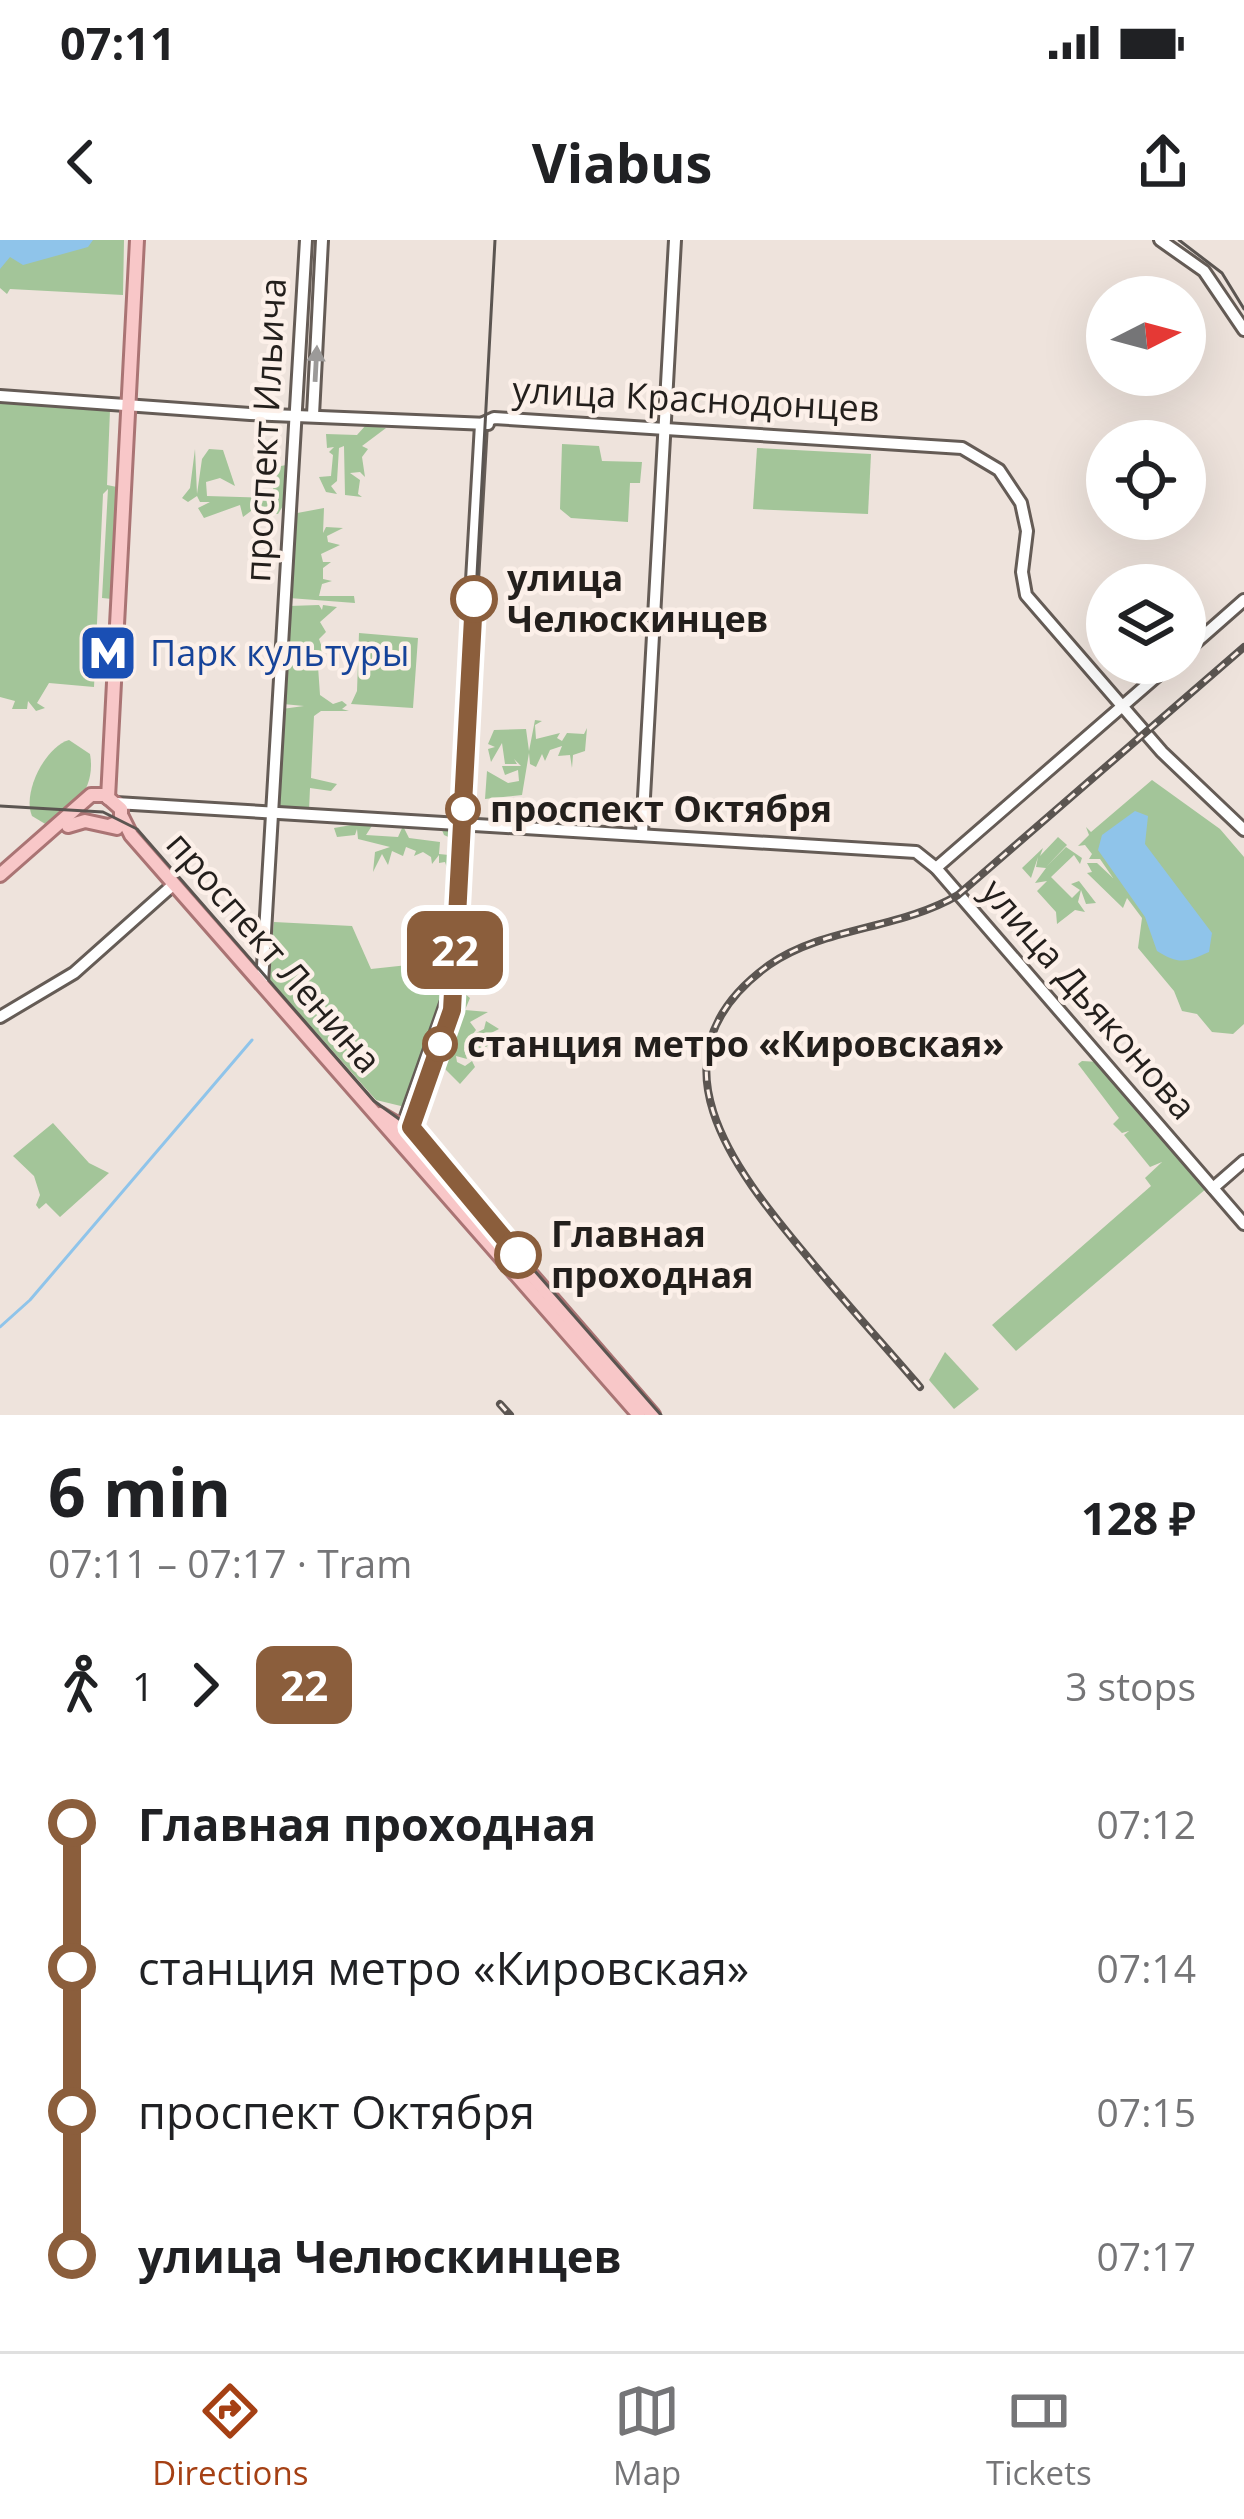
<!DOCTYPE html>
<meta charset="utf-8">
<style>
:root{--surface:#fff;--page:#f6f6f6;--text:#202124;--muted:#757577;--line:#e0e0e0;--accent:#a54014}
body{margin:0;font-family:"Open Sans",sans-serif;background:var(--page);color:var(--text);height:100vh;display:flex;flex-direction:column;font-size:45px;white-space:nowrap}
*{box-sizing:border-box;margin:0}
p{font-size:39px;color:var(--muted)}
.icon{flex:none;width:66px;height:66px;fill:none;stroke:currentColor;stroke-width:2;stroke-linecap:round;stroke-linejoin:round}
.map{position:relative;height:1175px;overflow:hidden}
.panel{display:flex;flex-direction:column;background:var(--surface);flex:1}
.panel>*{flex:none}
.badge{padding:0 24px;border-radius:18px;font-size:42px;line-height:78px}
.needle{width:78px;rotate:84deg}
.tools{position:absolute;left:1086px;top:36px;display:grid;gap:24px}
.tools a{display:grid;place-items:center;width:120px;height:120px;border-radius:50%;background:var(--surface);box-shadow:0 12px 48px #0002;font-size:60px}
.map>.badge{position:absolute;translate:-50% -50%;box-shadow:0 0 0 6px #fff}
.legs{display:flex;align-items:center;gap:18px;height:132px;padding:0 48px;font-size:39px}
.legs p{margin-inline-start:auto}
.overview{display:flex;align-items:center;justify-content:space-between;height:204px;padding:0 48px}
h1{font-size:66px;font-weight:700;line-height:90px}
ul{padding:0 48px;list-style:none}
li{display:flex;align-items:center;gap:42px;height:144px;font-size:45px}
li i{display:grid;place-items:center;width:18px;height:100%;margin:0 15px;background:currentColor}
li i::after{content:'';width:30px;height:30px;margin:-15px;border:9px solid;border-radius:50%;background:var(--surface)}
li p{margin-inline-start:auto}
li:first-child i{background:linear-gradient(#0000 50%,currentColor 0)}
li:last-child i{background:linear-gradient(currentColor 50%,#0000 0)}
.status{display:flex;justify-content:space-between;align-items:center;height:84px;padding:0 60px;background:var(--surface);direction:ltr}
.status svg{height:33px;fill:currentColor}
header{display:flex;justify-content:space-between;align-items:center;height:156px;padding:0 48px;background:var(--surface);font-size:54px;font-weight:700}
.menu{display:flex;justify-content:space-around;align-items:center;height:168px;border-top:3px solid var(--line);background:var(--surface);font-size:33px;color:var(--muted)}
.menu a{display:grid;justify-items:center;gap:6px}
.menu .on{color:var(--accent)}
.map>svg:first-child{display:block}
.green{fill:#a3c599}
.water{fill:#8fc4ea}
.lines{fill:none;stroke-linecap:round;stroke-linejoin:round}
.stream{stroke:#8fc4ea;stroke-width:3}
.secondary-casing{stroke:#655c56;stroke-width:16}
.primary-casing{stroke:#aa7474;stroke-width:18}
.secondary{stroke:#fff;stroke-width:10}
.primary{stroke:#f8c7c8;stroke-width:12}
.tram{stroke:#5b5551;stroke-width:3}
.rail-casing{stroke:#5b5551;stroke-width:8}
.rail{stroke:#fcf0e9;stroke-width:3;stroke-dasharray:9;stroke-linecap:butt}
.oneway{fill:#9c9a99}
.line-1-casing{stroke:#fff;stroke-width:27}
.line-1{stroke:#8b5e3c;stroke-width:18}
.stop-1-dot{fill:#fff;stroke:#8b5e3c;stroke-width:6}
.labels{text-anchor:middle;stroke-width:9;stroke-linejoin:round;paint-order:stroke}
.street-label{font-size:36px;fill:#231f1c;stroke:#fcf0e9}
.stop-label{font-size:36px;font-weight:bold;fill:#231f1c;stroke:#fcf0e9;text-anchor:start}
.transit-label{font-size:36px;fill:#164399;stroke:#fcf0e9;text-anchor:start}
</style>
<div class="status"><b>07:11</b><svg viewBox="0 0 49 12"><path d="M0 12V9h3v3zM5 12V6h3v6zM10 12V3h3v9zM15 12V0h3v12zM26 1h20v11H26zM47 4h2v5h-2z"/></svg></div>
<header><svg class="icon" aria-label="back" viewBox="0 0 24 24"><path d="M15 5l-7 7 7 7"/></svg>Viabus<svg class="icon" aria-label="share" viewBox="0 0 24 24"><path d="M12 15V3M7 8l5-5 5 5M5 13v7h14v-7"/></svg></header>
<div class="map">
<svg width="1244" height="1175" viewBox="0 0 1244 1175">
<rect width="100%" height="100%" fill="#eee3dc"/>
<g class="green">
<polygon points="0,0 124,0 123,55 10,49 7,54 0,48"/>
<polygon points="0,160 110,170 107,245 117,247 112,359 102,358 108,249 103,254 94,447 49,443 37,463 45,468 36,471 28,461 27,469 12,469 15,461 0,457"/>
<polygon points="366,185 386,188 362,206 368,209 362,217 365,237 360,232 350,233 360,240 358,254 362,257 345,255 344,206 339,208 337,241 331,246 337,254 326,252 319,237 331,236 333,215 329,212 334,207 327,208 326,194 357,195"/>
<polygon points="562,204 599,206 602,221 642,222 640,243 630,243 628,282 571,278 560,269"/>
<polygon points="757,208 871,214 868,274 753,269"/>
<polygon points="195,209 197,254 202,219 209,209 223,210 235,246 220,238 206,242 207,256 272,258 276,227 286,225 286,261 278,274 251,271 243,277 240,265 204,278 198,268 210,262 200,262 197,256 188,262 182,258 190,248"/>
<polygon points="324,268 323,293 326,287 343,288 327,296 328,302 340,305 321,314 323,322 331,322 323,328 323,339 332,341 322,344 319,356 354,356 355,363 289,358 292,274"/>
<polygon points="319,365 322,370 323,365 337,367 320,382 326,392 319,399 324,413 317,412 320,455 333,464 342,461 347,465 342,469 349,471 321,471 314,476 311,538 337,544 331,551 310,548 309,571 279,569 282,469 304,466 283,464 289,366"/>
<polygon points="359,393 418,398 413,468 351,464 357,451"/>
<polygon points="535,480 542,481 535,485 536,499 560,493 557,498 562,501 567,493 584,494 587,488 585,511 573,515 572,528 570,515 558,516 562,506 550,510 545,521 542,514 536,527 530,524 529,513 522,555 485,559 487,531 508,543 519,541 518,530 505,535 502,526 521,526 514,519 517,524 505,524 502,503 491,522 488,509 495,507 488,504 494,490 526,489 529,511"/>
<path d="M69,500L90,514C96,546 75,573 47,585L32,576C22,553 45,507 69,500Z"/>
<polygon points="1152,540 1220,589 1244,617 1244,784 1233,794 1212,792 1197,774 1182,771 1174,751 1138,708 1142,678 1127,658 1123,668 1087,633 1092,632 1087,623 1097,623 1113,638 1100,619 1089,619 1092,614 1085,605 1078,606 1089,595 1086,587 1091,592"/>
<polygon points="375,581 366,595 398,597 403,586 409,598 440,602 439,614 449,615 455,600 444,595 442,590 425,588 447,587 454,600 458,596 449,634 445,622 439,623 439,615 432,624 431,617 423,612 414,616 416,611 406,607 403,616 392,611 388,625 382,614 373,632 375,612 390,607 358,599 357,589 355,595 337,597 334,588"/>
<polygon points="1058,597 1067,605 1046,627 1066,607 1082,618 1080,624 1074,615 1051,637 1072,658 1080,650 1071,644 1079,641 1096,663 1086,664 1081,650 1078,662 1085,672 1075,670 1057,684 1056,672 1037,651 1047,641 1035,643 1046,628 1036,627 1038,617 1031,638 1022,628 1043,608 1040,616"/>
<polygon points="274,682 352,686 371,729 408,725 448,735 445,761 405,867 376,860 268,738"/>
<polygon points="458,748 470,758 465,770 488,772 470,782 476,790 472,795 484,789 486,781 499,789 487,795 491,803 474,817 472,804 464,809 467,819 456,816 457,822 465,826 472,821 475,827 460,844 437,821 452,785"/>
<polygon points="1082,821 1099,822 1207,948 1016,1111 992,1085 1151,946 1145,938 1162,922 1150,927 1124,895 1129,891 1122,893 1113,884 1119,878 1078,824"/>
<polygon points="53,883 89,923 109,933 60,977 46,963 39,969 36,965 40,955 34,936 13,916"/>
<polygon points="945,1112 979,1149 954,1169 929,1140"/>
</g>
<g class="water">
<polygon points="0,0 93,0 88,7 23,25 10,17 0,29"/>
<path d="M1135,571L1148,576L1145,604L1212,693L1209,712C1187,722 1179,725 1157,711L1145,677L1098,610L1102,595Z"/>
</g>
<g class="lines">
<polyline class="stream" points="0,1087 30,1060 252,800"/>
<defs>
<g id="secondary">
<polyline points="1160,0 1204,31 1244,90"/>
<polyline points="0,156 250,174 488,184"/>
<polyline points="313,175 322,0"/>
<polyline points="481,184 494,178 962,208 999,230 1021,263 1027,291 1022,332 1026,355 1162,512 1244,590"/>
<polyline points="1185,412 1244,360"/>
<polyline points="116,563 916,612 936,628 1244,984"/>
<polyline points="642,593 675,0"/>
<polyline points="936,628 1172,423"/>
<polyline points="262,743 306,0"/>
<polyline points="0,777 74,733 174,644"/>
<polyline points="401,891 448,758 481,184"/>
<polyline points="1213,948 1244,921"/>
</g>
<g id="primary">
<polyline points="108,558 137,0"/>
<polyline points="122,577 131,595 639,1175"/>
<polyline points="68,586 85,581 117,588"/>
<polyline points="0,635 91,555 105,555 121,569 121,581 111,585"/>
<polyline points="380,874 404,888 653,1175"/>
</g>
</defs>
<use href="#secondary" class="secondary-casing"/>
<use href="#primary" class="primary-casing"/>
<use href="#secondary" class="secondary"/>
<use href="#primary" class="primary"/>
<g class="tram">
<polyline points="1179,0 1222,33 1244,69"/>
<polyline points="0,566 103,572 137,589 374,861 406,884 661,1175"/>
<polyline points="414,893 454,763 495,0"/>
</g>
<defs>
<g id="rail">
<path d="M920,1147C882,1103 843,1060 806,1015C734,929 643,816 769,725C823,687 901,689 958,655L1244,407"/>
<polyline points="500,1164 510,1175"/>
</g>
</defs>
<use href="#rail" class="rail-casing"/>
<use href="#rail" class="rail"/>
</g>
<defs><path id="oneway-solid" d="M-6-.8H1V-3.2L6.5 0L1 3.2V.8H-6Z" transform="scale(3)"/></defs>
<use class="oneway" href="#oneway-solid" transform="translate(316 124) rotate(-87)"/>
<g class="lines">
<defs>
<polyline id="line-1" points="474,359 452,770 411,887 518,1015"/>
</defs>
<use href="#line-1" class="line-1-casing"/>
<use href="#line-1" class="line-1"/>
</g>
<defs>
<symbol id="metro-square" viewBox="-11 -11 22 22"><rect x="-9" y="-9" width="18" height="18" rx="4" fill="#1a4fb4" stroke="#fcf0e9"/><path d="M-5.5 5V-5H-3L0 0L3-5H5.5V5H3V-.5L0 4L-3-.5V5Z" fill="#fff"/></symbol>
</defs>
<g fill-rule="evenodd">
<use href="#metro-square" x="75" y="380" width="66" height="66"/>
</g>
<g class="stop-1-dot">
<circle cx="474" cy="359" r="21"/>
<circle cx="463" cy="569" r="15"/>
<circle cx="440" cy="804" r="15"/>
<circle cx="518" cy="1015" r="21"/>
</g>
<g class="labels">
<g class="street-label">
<text transform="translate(696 159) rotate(3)" y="13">улица Краснодонцев</text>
<text transform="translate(265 190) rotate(-87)" y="13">проспект Ильича</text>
<text transform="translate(274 712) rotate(49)" y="13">проспект Ленина</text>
<text transform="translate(1089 759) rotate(49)" y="13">улица Дьяконова</text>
</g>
<g class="stop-label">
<text x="507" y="351">улица<tspan x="507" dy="41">Челюскинцев</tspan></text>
<text x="490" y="582">проспект Октября</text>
<text x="467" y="817">станция метро «Кировская»</text>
<text x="551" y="1007">Главная<tspan x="551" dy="41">проходная</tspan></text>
</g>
<g class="transit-label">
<text x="150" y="426">Парк культуры</text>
</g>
</g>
</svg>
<div class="tools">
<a><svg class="needle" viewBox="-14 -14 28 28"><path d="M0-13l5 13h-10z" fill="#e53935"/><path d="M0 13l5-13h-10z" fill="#757577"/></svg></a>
<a><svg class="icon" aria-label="locate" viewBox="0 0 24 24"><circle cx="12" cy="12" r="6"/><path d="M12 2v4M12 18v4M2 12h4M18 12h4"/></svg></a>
<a><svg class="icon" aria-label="layers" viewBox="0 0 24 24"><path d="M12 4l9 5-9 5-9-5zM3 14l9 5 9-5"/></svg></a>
</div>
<b class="badge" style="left:455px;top:710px;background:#8b5e3c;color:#fff">22</b>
</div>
<section class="panel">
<div class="overview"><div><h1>6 min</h1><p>07:11 – 07:17 · Tram</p></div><b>128 ₽</b></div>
<div class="legs"><svg class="icon" aria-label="walk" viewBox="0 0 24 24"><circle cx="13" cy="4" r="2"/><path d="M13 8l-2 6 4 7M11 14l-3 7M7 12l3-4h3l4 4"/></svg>1<svg class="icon" aria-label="forward" viewBox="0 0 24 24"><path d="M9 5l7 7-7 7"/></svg><b class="badge" style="background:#8b5e3c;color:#fff">22</b><p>3 stops</p></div>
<ul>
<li><i style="color:#8b5e3c"></i><b>Главная проходная</b><p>07:12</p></li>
<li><i style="color:#8b5e3c"></i><span>станция метро «Кировская»</span><p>07:14</p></li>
<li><i style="color:#8b5e3c"></i><span>проспект Октября</span><p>07:15</p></li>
<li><i style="color:#8b5e3c"></i><b>улица Челюскинцев</b><p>07:17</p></li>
</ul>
</section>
<nav class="menu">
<a class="on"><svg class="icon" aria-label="directions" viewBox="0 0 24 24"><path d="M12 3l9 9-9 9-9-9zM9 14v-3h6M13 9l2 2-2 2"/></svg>Directions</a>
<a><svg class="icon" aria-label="map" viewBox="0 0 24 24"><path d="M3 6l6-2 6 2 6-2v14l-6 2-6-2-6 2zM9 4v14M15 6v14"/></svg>Map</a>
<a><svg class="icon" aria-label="tickets" viewBox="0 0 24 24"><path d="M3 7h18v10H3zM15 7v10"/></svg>Tickets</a>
</nav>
